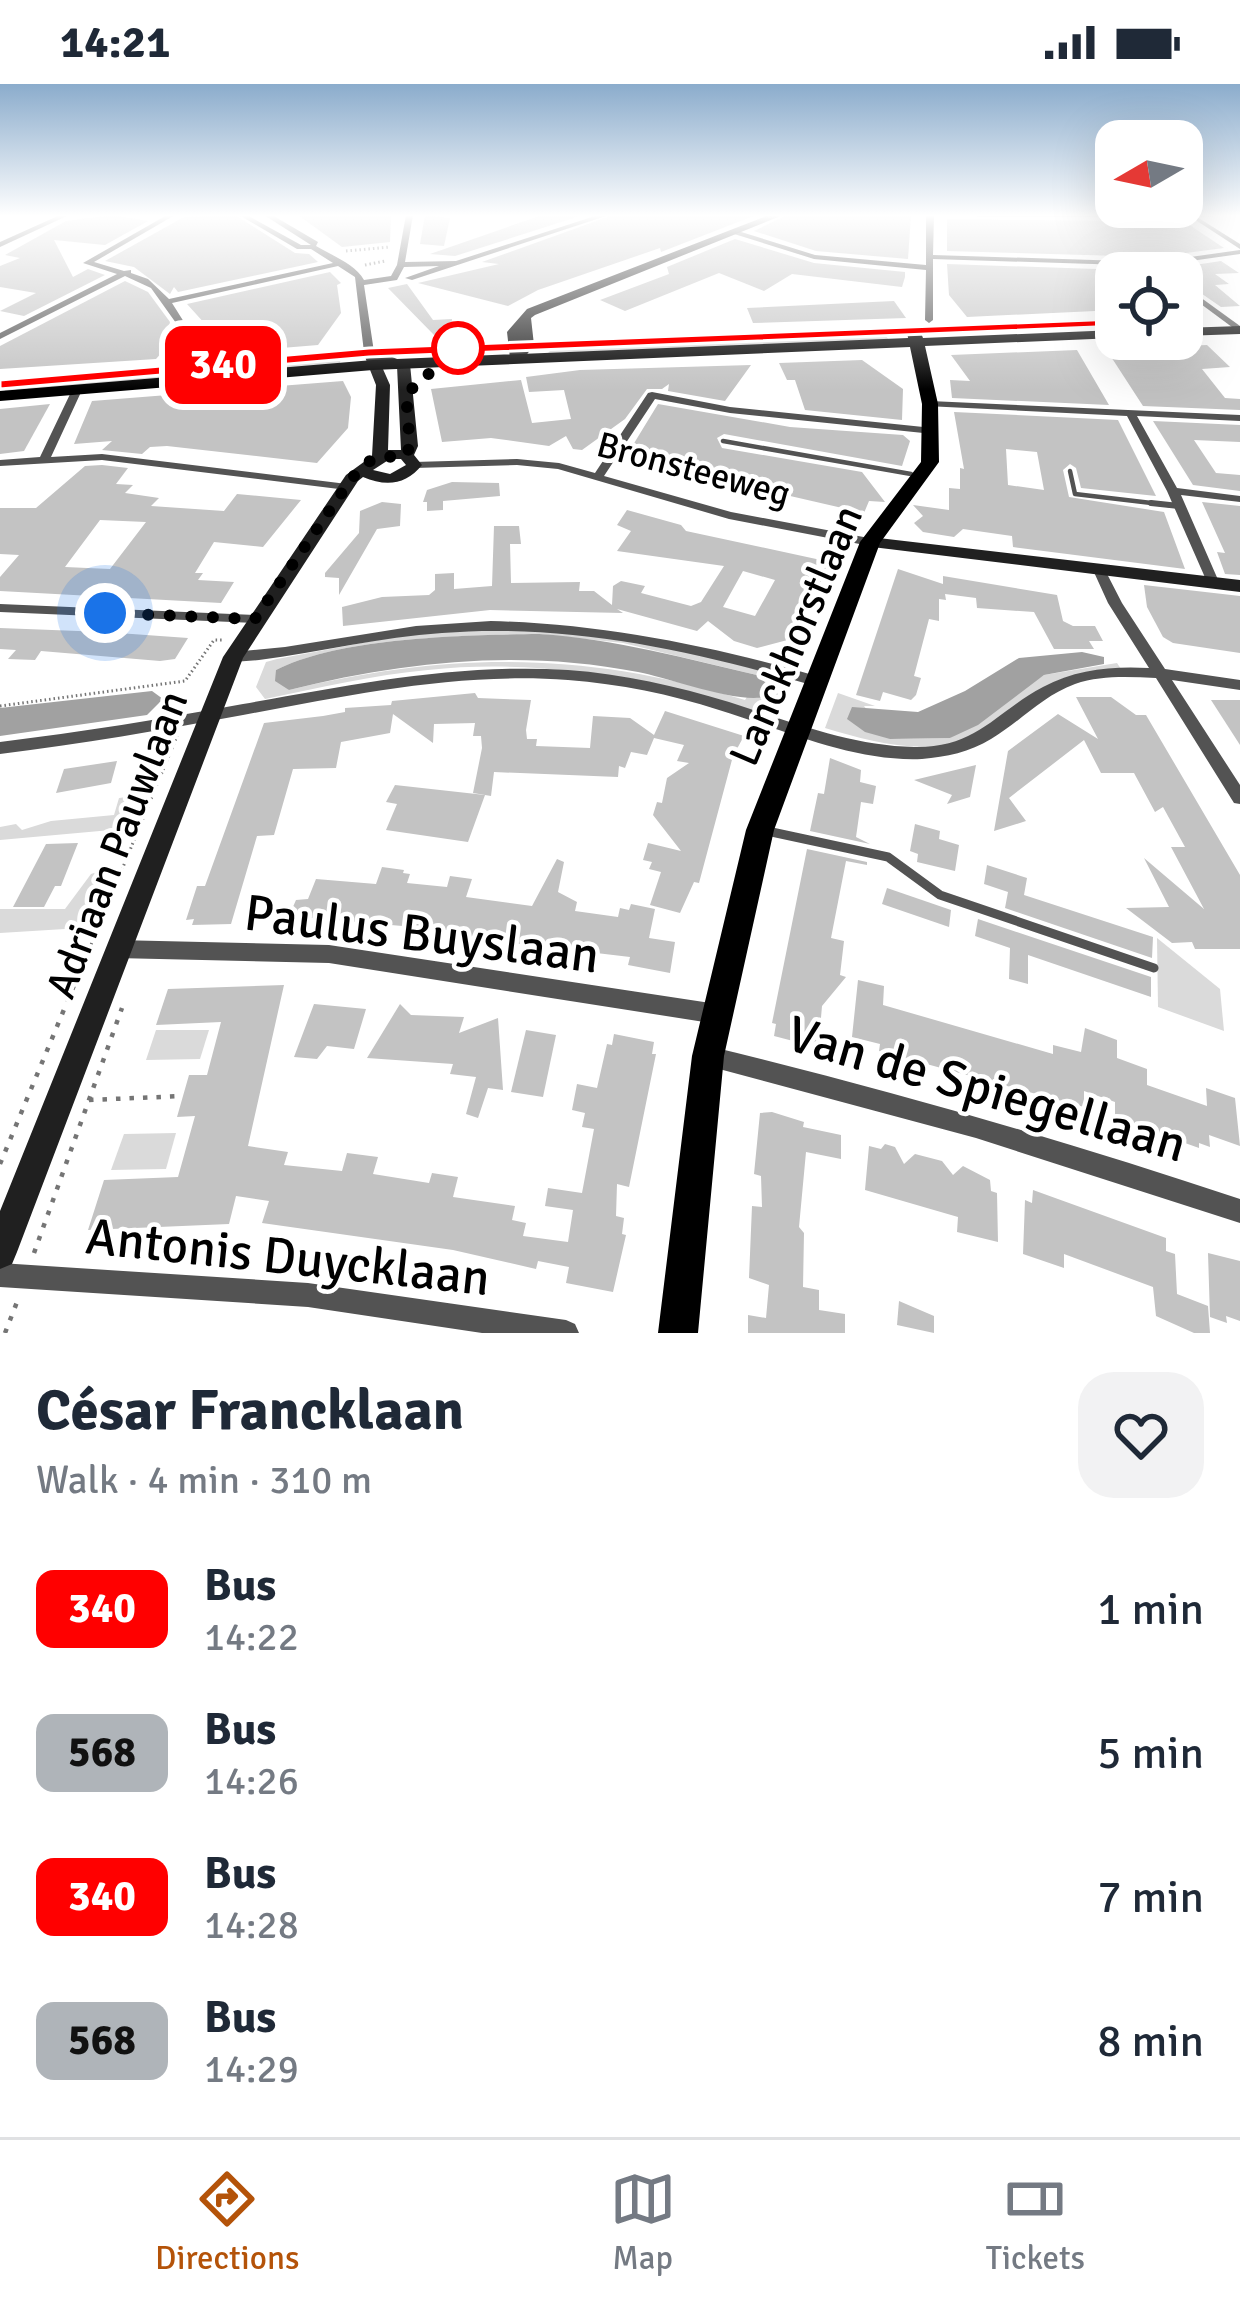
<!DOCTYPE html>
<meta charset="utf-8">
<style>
:root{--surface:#fff;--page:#f2f2f3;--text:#1f2937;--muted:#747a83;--line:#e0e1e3;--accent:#b45309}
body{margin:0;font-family:Signika,sans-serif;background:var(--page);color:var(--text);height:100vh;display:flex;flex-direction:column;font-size:45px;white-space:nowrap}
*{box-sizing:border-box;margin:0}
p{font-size:39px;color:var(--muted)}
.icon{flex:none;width:66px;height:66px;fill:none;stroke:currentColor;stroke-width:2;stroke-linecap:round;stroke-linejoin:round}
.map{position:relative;height:1249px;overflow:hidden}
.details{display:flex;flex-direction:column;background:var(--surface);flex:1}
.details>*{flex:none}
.badge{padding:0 24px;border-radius:18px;font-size:42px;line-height:78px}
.needle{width:78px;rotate:261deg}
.fabs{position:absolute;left:1095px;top:36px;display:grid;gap:24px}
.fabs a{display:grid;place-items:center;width:108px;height:108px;border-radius:24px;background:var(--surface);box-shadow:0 12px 48px #0002;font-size:60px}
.you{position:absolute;width:60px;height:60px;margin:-30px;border:9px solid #fff;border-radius:50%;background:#1a73e8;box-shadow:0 0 0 18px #1a73e833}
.map>.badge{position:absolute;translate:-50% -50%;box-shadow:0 0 0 6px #fff}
.round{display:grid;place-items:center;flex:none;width:126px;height:126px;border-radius:36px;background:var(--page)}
.head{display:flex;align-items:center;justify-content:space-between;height:204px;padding:0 36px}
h1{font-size:57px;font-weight:700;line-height:90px}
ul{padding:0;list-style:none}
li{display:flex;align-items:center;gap:36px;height:144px;padding:0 36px}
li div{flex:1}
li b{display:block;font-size:45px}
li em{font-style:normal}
li .badge{min-width:132px;font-weight:700;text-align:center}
.status{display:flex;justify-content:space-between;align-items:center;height:84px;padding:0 60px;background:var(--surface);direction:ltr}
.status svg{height:33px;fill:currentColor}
.tabs{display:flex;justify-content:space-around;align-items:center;height:168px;border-top:3px solid var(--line);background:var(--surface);font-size:33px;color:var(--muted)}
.tabs a{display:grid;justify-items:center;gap:6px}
.tabs .current{color:var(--accent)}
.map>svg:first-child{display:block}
.green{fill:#dadada;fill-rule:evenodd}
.water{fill:#a1a1a1}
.building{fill:#c3c3c3;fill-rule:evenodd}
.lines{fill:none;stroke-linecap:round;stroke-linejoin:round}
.path-far1{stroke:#757575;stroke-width:3;stroke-dasharray:1.5 3;stroke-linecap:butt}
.path{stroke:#757575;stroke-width:4.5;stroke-dasharray:4.5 9;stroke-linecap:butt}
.lane-far2{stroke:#535353;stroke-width:4.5}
.lane-far1{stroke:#535353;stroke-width:6}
.lane{stroke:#535353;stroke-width:9}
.street{fill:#535353;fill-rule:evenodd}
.secondary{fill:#202020;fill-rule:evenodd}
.primary{fill:#000;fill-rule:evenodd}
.line{fill:#f00;stroke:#fff;stroke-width:3}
.walk{stroke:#000;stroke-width:12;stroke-dasharray:0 21.6}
.stop-dot{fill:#fff;stroke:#f00;stroke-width:6}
.labels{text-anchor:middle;stroke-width:9;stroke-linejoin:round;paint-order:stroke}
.far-street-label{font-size:36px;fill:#000;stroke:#fff}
.street-label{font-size:42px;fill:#000;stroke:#fff}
.near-street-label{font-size:51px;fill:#000;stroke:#fff}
</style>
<div class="status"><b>14:21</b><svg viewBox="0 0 49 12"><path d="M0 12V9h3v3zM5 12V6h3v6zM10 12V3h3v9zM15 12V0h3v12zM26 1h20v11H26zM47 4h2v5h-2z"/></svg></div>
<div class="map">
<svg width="1240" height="1249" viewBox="0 0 1240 1249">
<rect width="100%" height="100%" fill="#fff"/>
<g class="green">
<polygon points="885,251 889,256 548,269 554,263"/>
<polygon points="341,274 340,279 326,281 0,310 0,303"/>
<path d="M512,544C606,550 696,567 787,594L772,632C660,598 546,573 428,586C373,591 319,604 265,615L256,603L266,578L277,575L415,549ZM539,550L623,559L761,592L745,616C587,567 449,567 289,606L276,586C340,553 467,551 539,550Z"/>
<path d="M1117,579L1121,585C1040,590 1049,607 988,645C938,676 878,660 825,644L838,609L875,622H864L890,655L950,654L1044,591Z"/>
<polygon points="136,712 122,745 0,756 0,743 16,740 22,746 51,737 114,731 119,714"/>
<polygon points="106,785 81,844 0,849 0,825 65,825 91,790"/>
<polygon points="1157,854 1220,905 1224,947 1158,923"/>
<polygon points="156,946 209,946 200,975 146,976"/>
<polygon points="176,1049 166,1085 111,1086 124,1050"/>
</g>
<g class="water">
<path d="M539,550C616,555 687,575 761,592L772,610C750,625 667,593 638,588C520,565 404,577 289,606L275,597L276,586C340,553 466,551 539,550Z"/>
<polygon points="1082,568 1104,573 1104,580 1044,591 978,641 950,654 890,655 865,648 847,635 852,623 918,628 965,607 1019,574"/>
<polygon points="152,607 163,615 147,631 0,652 0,624"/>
</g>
<g class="building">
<polygon points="113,131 148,137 105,161 54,156 73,193 88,185 105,191 24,232 0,227 36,209 0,203 0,182 20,174 5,171 66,137"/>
<polygon points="235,131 295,169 309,170 318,178 178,208 174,203 170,210 134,183 105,177 184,133"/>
<polygon points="298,131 391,131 390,158 342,163"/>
<polygon points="425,131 450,134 444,162 420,160"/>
<polygon points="542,131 583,131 455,172 430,170"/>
<polygon points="613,131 756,131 661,168 660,164 538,206 508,222 418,199 499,180 482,178"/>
<polygon points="787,131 911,131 908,175 816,167 754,147"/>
<polygon points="947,135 1185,138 1224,164 1155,173 947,167"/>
<polygon points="735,155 814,179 905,188 905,193 902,203 792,190 764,207 719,189 625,227 600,216 669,190 667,183"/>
<polygon points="1221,177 1239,189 1215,190 1229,200 1215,201 1240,222 1221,223 1182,196 1182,189 1106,189 1116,203 1116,226 967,233 949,211 947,180 1155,187"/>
<polygon points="330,188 341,199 337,201 341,229 318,261 198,271 206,241 187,220"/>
<polygon points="125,197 148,208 170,238 163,267 156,275 0,285 0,262"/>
<polygon points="407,200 433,236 452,235 450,253 434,251 388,204"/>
<polygon points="894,217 906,234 753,239 747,224"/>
<polygon points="1207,261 1230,283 1202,285 1225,314 1240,315 1240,326 1143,322 1106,265"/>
<polygon points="1077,266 1109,321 952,314 950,296 970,297 951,271"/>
<polygon points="862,276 903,305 902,336 805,326 795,296 787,296 779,279"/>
<polygon points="751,281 725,317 668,307 669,300 662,305 647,305 625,335 582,366 573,365 566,352 549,362 491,354 442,358 431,305 521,296 532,339 571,335 564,306 529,308 526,293 580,286"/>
<polygon points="343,297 351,313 348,344 317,379 167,362 150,363 142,370 102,366 112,357 74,360 92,317"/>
<polygon points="50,320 24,367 0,370 0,325"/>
<polygon points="658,320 790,343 903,351 910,357 902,382 724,350 717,354 722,364 862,388 885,418 869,417 864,429 625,374"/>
<path d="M954,328L1118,336L1156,412L1081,404L1076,384L1070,380L1063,386L1069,413L1164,428L1185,485L1013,463L1012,452L963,445L954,453L923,448L914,439L923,432L913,421L949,426V404L960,405V384L964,385ZM1006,365L1037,368L1044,406L1008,401Z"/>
<polygon points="1153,337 1240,341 1240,358 1194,356 1216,389 1240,391 1240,407 1193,401"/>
<path d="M102,381L128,384L116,400L133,401L125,409L159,414L151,422L224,427L237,410L301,416L263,463L214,458L195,489H203L198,496L234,498L221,519L0,507V493L19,471L0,470V424H36L85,382ZM100,436L146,438L110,485L65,483Z"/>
<polygon points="452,398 499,399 500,412 443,417 443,426 427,427 427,418 423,418 427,406"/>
<polygon points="382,418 401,420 400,442 377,445 339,511 339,494 325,493 325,489 359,449 360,427"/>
<polygon points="1202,418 1240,422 1240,491 1225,490 1217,468 1225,469"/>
<path d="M627,426L681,441L686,447L830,478L795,554L757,564L734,557L708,537L697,547L617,525L623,529L490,526L343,542L342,523L382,513L429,511L435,506V490L454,489V505L492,502L494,442H519L521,460H510L511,499L580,498L579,507H594L612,521L613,502L621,497L645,502L641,509L691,522L701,518L724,482L617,467L631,447L617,441ZM743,487L775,496L755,532L723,523Z"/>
<polygon points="898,485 943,500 943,492 1057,511 1063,537 1073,542 1095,542 1103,557 1089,557 1094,565 1054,565 1034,528 977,524 976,514 945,510 946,516 939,515 939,537 929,535 914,592 921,594 916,611 911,616 883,608 880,617 856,611"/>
<polygon points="1144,501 1240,512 1240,569 1173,559 1163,553 1147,523"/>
<polygon points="0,544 104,548 188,554 175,575 160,577 41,567 35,576 8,575 16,566 0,565"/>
<polygon points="475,609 478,614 531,616 526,646 527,655 537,655 536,662 590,664 593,632 630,634 654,651 665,627 744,652 733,672 699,799 694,798 680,829 650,821 661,788 649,785 652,778 643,776 648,759 681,767 653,731 657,718 662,719 667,694 689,679 677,677 684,661 654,654 647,671 631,668 625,684 619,682 618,693 494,688 491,712 473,709 482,664 481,652 473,652 475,639 434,640 433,659 393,630 390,649 341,658 336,684 293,685 274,751 257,752 231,840 192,841 194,835 186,836 197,802 205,802 264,639 323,632 345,628 345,624 391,621 392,617"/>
<polygon points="1076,613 1111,613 1136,631 1146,631 1240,791 1240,865 1195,865 1192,858 1172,859 1126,824 1169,823 1144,774 1204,825 1171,763 1185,763 1163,723 1155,728 1134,689 1101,689 1084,656 1009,714 1026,737 994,747 1008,667 1058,630 1098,655"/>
<polygon points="1211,616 1240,616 1240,661"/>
<polygon points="830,674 861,686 860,698 876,702 873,720 861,718 856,753 870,760 810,747 818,709 824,710"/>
<polygon points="117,677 111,699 56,709 64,685"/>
<polygon points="976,681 970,713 947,720 952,711 914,696"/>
<polygon points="395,701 485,711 468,758 386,746 397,720 386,718"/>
<polygon points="915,740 940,747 939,755 959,761 955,787 917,778 918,770 910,767"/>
<polygon points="78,759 61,802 55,802 44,823 13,823 46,760"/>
<polygon points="807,765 867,778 867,781 846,777 831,854 844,857 840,891 846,893 822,922 820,945 829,959 816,963 774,952 776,940 772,939"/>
<polygon points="557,775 564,778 558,808 577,818 575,827 618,833 620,824 629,826 631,820 655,825 649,854 675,858 670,889 628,881 630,873 469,854 459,847 289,832 296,816 308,815 316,795 376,800 382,783 404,786 403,789 410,790 407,799 447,803 450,792 472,795 466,813 532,822"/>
<polygon points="987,781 1027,794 1024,811 1153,853 1152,874 1005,824 1008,808 984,800"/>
<polygon points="887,804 951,826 949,843 882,820"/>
<polygon points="978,835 1151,893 1151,913 1028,871 1028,900 1009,895 1010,864 975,852"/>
<polygon points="858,896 884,902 883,921 1053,970 1053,961 1081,968 1085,944 1117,956 1117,974 1147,985 1147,1001 1207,1022 1206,1004 1235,1014 1240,1062 1209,1051 1210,1063 1199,1059 1199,1064 1115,1034 1115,1018 1084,1007 1084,1023 879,967 880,960 852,953"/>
<polygon points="284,901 248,1062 288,1068 284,1081 342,1087 347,1069 378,1073 373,1090 429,1099 432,1089 458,1093 453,1113 515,1122 512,1136 526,1139 523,1152 568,1158 573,1126 545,1122 548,1104 582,1109 594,1045 582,1043 585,1029 572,1026 577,1000 597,1004 607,960 612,961 614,950 654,958 652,970 656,970 629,1103 617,1100 616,1132 624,1134 622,1150 626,1151 613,1208 566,1199 569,1183 538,1177 536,1185 453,1166 262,1139 269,1117 236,1112 229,1140 88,1146 104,1096 178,1093 195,1032 177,1033 189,991 207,991 221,938 156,941 168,905"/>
<polygon points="314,920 366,925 354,965 327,962 317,975 294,973"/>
<polygon points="400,920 411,931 464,933 459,949 498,934 503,1006 488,1004 478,1034 466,1030 476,993 450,990 453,980 367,974"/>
<polygon points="526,946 556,951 543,1013 511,1008"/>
<polygon points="772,1028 804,1038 803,1043 841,1051 841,1075 806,1068 799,1143 804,1149 803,1203 819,1206 819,1226 845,1230 845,1249 748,1249 748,1231 766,1234 769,1201 749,1194 752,1122 762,1123 761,1092 754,1090 760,1029"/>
<polygon points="885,1060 895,1063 904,1080 915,1070 942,1077 953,1091 963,1082 990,1096 991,1107 997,1109 998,1158 957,1148 958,1133 865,1106 869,1062 881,1065"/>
<polygon points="1033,1106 1166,1154 1166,1167 1175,1170 1177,1210 1208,1222 1210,1249 1194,1249 1156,1232 1153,1203 1064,1170 1064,1184 1023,1170 1025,1116 1032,1119"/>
<polygon points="1208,1169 1240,1177 1240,1237 1226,1232 1227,1239 1210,1233"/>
<polygon points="899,1217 934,1232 934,1249 897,1241"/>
</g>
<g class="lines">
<g class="path-far1">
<polyline points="346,167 390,163"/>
<polyline points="365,181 385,177"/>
<polyline points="0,622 185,597 214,556 222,556"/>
<polyline points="74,902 177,652"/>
</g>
<g class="path">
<polyline points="89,1016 183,1012"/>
<polyline points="0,1080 75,899"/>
<polyline points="34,1169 122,924"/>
<polyline points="5,1249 17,1218"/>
</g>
<g class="lane-far2">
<polyline points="723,357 911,390"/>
<polyline points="1070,387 1075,410 1177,422"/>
</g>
<polyline class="lane-far1" points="1151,419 1179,422"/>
<polyline class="lane" points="767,747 888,773 940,811 1154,884"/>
<g class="street">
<polygon points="60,131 69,131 0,163 0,158"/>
<path d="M167,131H175L94,178L124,187L131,186V189L148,195L169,215L333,179L311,165H297L239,131H247L301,161H311L264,131H272L318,158L316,162C333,172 355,180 364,196L391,192L397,181L406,131H413L405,178L456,177L598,131H609L412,196L405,194L439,182L404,183L397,196L364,201L374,268L369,271L364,268L355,193L338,182L172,219L189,246L177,285L172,288L167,285L181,246L151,204L125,192L0,255V249L117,190L83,179Z"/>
<polygon points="926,131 934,131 933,171 1155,178 1240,166 1240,170 1155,182 933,175 933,236 929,239 925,236 926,186 814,175 731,149 738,147 815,171 926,181"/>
<polygon points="975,131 1232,131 1197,133 1240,160 1240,165 1191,133 978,133"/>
<polygon points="1182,200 1240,242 1240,249 1182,206"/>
<polygon points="77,303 82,306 51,373 102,370 347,400 353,403 347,406 102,376 0,382 0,376 40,373 72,306"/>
<polygon points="652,308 730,323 933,344 938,347 933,350 730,329 655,315 604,392 731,428 874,455 876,458 870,462 729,435 558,385 517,381 414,384 408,381 414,378 517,375 559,379 595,389 648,309"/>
<polygon points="930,317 1240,331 1240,337 1137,332 1177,404 1240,412 1240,418 1181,411 1219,498 1213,502 1207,498 1167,407 1127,332 926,322 925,320"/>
<path d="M1099,482L1105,486L1122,519L1165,585L1240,596V606L1172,596L1240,701V720L1234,719L1156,594C1129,593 1101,591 1075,600C1042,612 1020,638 991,655C970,668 946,673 922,675C853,678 784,646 719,626C670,610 620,600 568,596C457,588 351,611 243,631C162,646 81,660 0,670V658C81,648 162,635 243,620C352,601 457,579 568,586C623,590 676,602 729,618C789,637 850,662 914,663C977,664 994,629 1043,603C1076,585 1113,582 1149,584L1108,519L1093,486Z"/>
<polygon points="0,520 255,531 262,535 255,539 0,528"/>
<path d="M491,537C604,540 712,562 820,593L822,597L815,602C693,567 570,539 442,549C381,553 320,568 259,576L233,578L226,573L233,568L285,563L416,542Z"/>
<polygon points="116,856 329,861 717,920 724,923 727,930 724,937 717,940 329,879 116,874 109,871 107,865 109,859"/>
<path d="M708,962C888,1005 1065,1057 1240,1115V1139L976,1054L708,982L701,979L698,972L701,965Z"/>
<polygon points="0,1179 308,1199 566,1236 575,1240 579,1249 482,1249 308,1223 0,1203"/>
</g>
<g class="secondary">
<polygon points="769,131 783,131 535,231 531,234 534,261 522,277 510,274 507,248 527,225"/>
<path d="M369,264L410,280L418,362L414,371L422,381C406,401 386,403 363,393L358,397L243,574L17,1168L12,1180L0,1185V1127L223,573L346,391L372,372L376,301L363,268ZM379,276L397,282L401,366H388L390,301ZM390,375H401L406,381L390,390L373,386Z"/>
<polygon points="870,453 1240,496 1240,508 864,462 864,454"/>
</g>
<g class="primary">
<polygon points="1240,242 1240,250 1182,252 1182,244"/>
<polygon points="914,243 919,244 923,254 1116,246 1116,254 925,262 938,320 939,378 880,459 774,746 724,972 698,1249 658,1249 692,972 746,746 860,458 921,378 922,320 910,263 373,286 0,317 0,307 373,276 908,254 907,247"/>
</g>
</g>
<linearGradient id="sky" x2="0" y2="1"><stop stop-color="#8baccc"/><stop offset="0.43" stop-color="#fff"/><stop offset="1" stop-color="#fff" stop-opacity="0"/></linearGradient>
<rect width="1240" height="306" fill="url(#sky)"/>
<polygon class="line" points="1116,235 1121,242 369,273 0,305 0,296 369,264"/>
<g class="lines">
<polyline class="walk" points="105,529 255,535 352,394 372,375 406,371 410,362 406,310 458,264"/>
</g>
<circle class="stop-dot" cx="458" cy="264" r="24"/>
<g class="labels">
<g class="far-street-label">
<text transform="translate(694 384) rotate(15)" y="13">Bronsteeweg</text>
</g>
<g class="street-label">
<text transform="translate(795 551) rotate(-67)" y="15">Lanckhorstlaan</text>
<text transform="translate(116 760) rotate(-69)" y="15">Adriaan Pauwlaan</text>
</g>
<g class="near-street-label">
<text transform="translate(422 849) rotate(7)" y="18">Paulus Buyslaan</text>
<text transform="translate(987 1004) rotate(16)" y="18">Van de Spiegellaan</text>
<text transform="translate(288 1172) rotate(6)" y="18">Antonis Duycklaan</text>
</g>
</g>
</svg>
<div class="fabs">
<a><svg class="needle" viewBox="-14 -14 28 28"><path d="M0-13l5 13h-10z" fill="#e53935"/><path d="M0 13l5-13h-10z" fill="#747a83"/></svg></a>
<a><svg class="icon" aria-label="locate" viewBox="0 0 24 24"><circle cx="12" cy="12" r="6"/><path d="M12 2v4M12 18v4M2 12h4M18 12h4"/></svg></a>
</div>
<div class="you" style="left:105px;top:529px"></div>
<b class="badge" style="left:223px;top:281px;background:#f00;color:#fff">340</b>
</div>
<section class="details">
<div class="head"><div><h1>César Francklaan</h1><p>Walk · 4 min · 310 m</p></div><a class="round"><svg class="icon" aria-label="heart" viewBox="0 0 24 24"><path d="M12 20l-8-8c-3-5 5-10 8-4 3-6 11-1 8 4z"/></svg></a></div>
<ul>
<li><span class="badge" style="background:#f00;color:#fff">340</span><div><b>Bus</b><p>14:22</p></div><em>1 min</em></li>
<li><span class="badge" style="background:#afb4b9;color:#111">568</span><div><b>Bus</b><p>14:26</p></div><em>5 min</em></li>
<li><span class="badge" style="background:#f00;color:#fff">340</span><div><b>Bus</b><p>14:28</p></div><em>7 min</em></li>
<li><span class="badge" style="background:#afb4b9;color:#111">568</span><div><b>Bus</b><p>14:29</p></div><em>8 min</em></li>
</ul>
</section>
<nav class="tabs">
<a class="current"><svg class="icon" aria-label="directions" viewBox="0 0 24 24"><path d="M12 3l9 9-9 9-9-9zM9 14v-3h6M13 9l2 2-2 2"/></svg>Directions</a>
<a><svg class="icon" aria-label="map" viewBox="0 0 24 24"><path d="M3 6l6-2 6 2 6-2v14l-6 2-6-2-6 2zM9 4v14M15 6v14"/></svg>Map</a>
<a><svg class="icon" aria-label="tickets" viewBox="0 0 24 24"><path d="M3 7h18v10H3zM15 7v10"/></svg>Tickets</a>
</nav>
